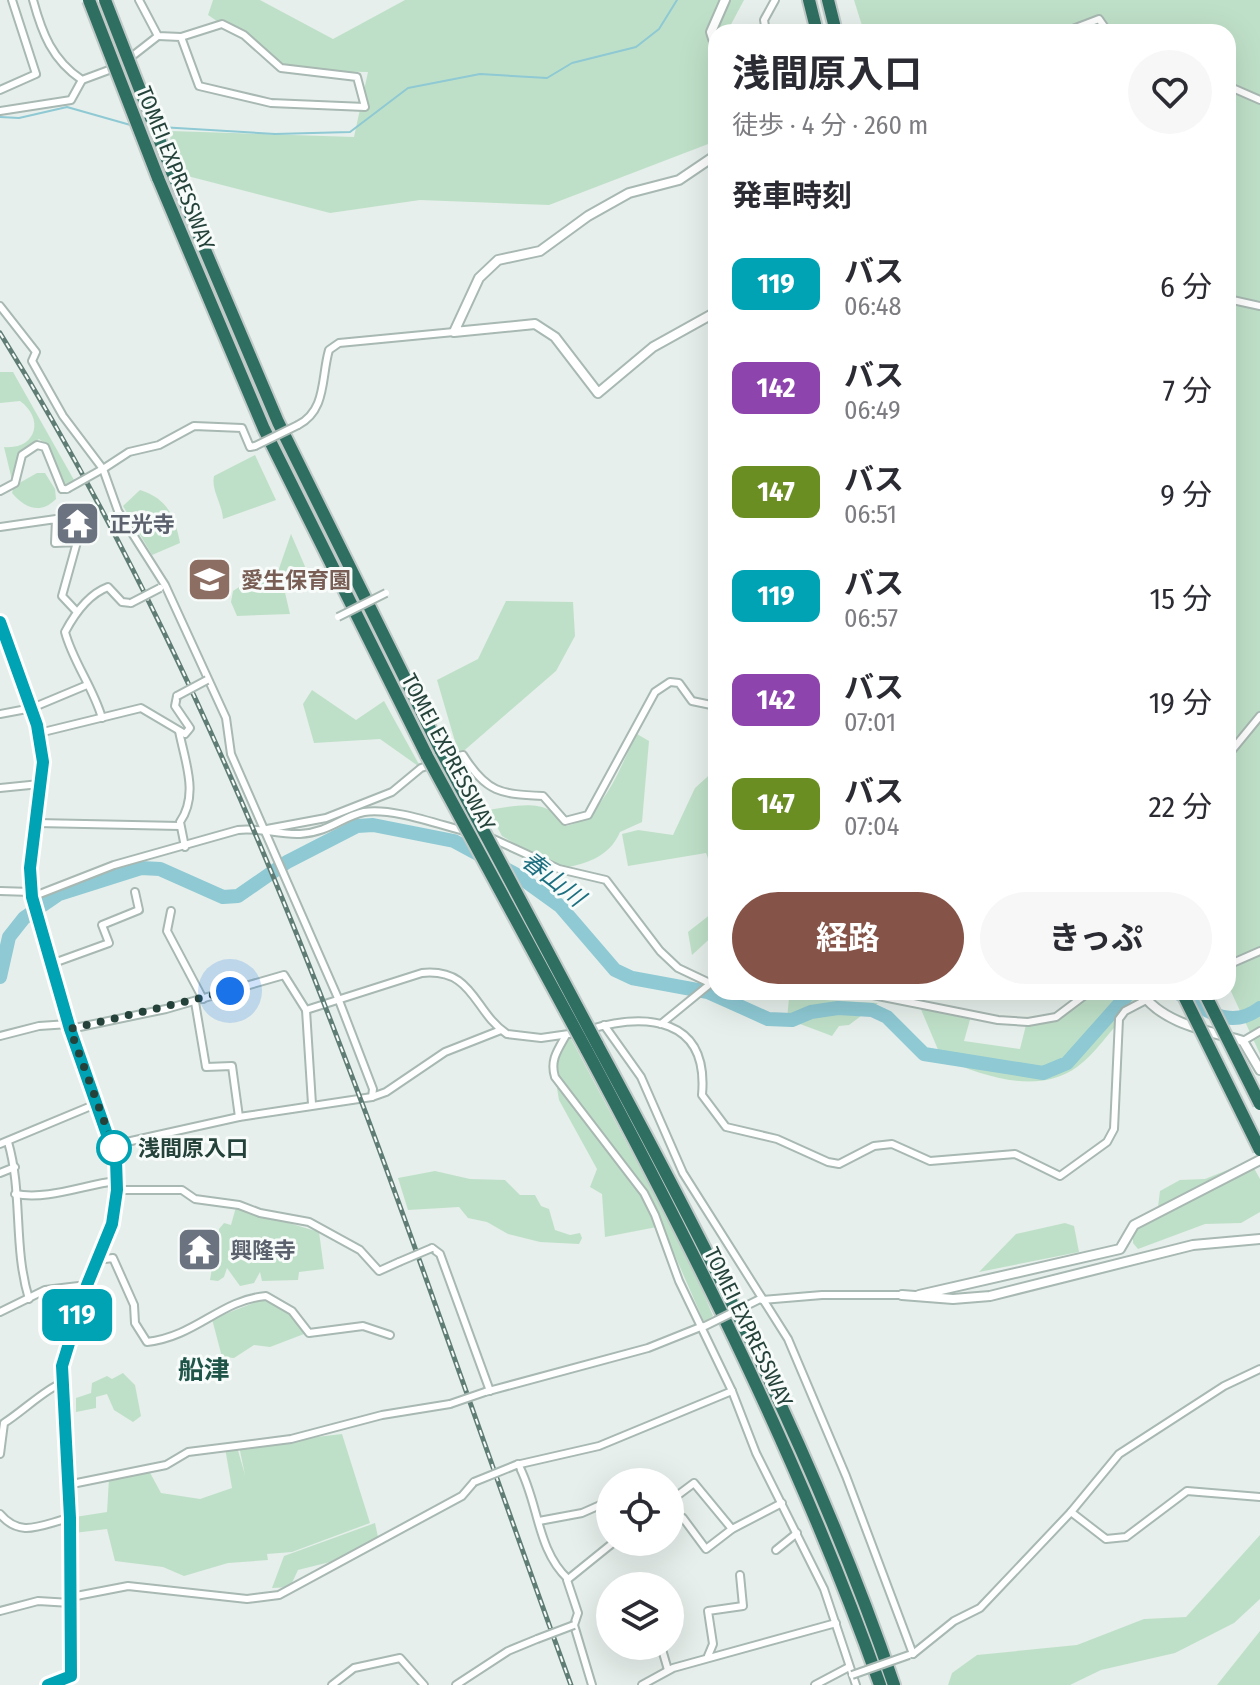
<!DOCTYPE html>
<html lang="ja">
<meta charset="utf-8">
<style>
:root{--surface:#fff;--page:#f7f7f7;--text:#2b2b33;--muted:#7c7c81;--accent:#855347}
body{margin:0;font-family:"Fira Sans Condensed","Noto Sans JP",sans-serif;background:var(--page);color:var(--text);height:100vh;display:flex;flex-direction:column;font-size:30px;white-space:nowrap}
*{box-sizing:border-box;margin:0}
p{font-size:26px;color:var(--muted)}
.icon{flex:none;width:44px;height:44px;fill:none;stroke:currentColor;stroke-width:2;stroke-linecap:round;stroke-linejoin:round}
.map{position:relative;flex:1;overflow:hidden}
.details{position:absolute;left:708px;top:24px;width:528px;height:976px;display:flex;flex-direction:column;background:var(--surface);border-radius:24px;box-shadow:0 8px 32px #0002}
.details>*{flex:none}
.badge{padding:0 16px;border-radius:12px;font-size:28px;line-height:52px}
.buttons{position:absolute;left:596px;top:1468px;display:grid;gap:16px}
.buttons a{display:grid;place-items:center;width:88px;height:88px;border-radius:50%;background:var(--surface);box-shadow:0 8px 32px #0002;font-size:40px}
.you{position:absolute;width:40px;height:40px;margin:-20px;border:6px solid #fff;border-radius:50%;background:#1a73e8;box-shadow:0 0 0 12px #1a73e833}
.map>.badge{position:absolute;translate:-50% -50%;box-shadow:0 0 0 4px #fff}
h2{padding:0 24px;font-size:30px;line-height:72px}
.round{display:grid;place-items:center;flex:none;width:84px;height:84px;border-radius:42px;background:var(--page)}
.summary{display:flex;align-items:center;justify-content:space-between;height:136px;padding:0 24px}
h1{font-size:38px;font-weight:700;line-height:60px}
.action{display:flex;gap:16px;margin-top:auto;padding:16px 24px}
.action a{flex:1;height:92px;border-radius:48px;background:var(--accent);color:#fff;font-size:32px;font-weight:700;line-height:92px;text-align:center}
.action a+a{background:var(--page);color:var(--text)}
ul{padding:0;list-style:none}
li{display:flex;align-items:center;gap:24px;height:104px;padding:0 24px}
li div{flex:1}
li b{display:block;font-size:30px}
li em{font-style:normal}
li .badge{min-width:88px;font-weight:700;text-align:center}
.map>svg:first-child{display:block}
.green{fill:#bfe0c8}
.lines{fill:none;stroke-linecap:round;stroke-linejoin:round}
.stream{stroke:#8ec9d4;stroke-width:2}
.river{stroke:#8ec9d4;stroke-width:14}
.minor-casing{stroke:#a8b8b2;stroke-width:10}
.tertiary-casing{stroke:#a8b8b2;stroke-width:12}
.primary-casing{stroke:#c2cac8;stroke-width:14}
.motorway-casing{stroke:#c2cac8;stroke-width:16}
.minor{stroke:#fff;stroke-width:6}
.tertiary{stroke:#fff;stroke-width:8}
.primary{stroke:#6aa596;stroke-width:10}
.motorway{stroke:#2f6f62;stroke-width:12}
.rail-casing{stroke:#5f7d75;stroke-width:5}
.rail{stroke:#f7fbf9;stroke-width:2;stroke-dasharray:6;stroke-linecap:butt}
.minor-bridge-casing{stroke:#a8b8b2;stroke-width:10;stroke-linecap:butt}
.motorway-bridge-casing{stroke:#c2cac8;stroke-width:16;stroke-linecap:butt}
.minor-bridge{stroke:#fff;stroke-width:6}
.motorway-bridge{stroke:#2f6f62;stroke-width:12}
.line-casing{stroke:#fff;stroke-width:18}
.line{stroke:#00a3b4;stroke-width:12}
.walk{stroke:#24423a;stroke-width:8;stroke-dasharray:0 14.4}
.stop-dot{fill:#fff;stroke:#00a3b4;stroke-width:4}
.labels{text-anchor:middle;stroke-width:6;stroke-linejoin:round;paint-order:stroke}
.street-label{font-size:22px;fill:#24423a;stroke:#f7fbf9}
.worship-label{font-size:22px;font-weight:bold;fill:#5b616d;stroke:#f7fbf9;text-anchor:start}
.education-label{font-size:22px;font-weight:bold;fill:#785e54;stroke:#f7fbf9;text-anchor:start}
.stop-label{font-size:22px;font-weight:bold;fill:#24423a;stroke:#f7fbf9;text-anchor:start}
.water-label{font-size:24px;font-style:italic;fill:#1c6f80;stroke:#f7fbf9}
.quarter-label{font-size:26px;font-weight:bold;fill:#1f5548;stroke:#f7fbf9}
</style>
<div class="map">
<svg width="1260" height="1685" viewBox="0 0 1260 1685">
<rect width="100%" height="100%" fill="#e6efeb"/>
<g class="green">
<polygon points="213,0 260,0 333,39 405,0 744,0 727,32 716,32 716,52 711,61 716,65 716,141 549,205 420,200 330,213 172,172 170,131 354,137 368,72 291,71 208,15"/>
<polygon points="854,0 1260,0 1260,1054 1228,985 1228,32 864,32"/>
<path d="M0,372H13L74,480L63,489L49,446L39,439L19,453L15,479L12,480L4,447C36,450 45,419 20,401L0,403Z"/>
<path d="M255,455L276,500L223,519C222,503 211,490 214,476Z"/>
<path d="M37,473H45L55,489L56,499C40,515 25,508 12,493L14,486Z"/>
<path d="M140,490C168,499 175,517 180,543L152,555L123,506Z"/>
<polygon points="291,534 310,578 283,584 290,614 237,616 231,602 233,591 248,581 274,583"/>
<polygon points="506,601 573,602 575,636 556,671 459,755 437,680 478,659"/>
<polygon points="312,690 356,720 384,701 421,768 380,739 314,743 303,704"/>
<path d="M637,734L649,741L642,822L620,832C609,858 585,864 559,869L502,836L488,810C517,806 548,796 566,826C604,819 620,765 637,734Z"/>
<polygon points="716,769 716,879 706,853 628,866 622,834 638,830 673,835 695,788"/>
<polygon points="716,910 716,933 692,955 688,932"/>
<path d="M1090,992H1140L1145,997C1117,1017 1102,1049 1077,1067C1036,1096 983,1075 942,1059L920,1007L971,1016L964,1041L1020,1049L1026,1025L1056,1021Z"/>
<polygon points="789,998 878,1003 849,1025 839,1026 832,1036 787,1019"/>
<polygon points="569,1035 693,1267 713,1316 704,1322 662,1226 605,1237 602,1194 590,1187 597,1169 559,1100 553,1064"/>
<polygon points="1250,1161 1260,1179 1260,1212 1241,1223 1205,1224 1138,1249 1133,1243 1133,1227 1158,1207 1160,1191 1180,1180 1205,1179"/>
<polygon points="435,1171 470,1179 505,1180 520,1195 535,1195 541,1206 549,1209 555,1230 570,1235 580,1233 582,1238 579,1244 540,1242 508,1234 487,1222 468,1218 459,1207 408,1210 398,1178"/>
<polygon points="236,1207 319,1232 324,1269 299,1272 298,1280 262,1281 260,1272 254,1283 240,1286 227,1268 224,1277 218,1281 210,1280 212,1268 208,1263 215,1252 213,1243 220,1242 219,1229 224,1223 231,1225"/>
<polygon points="1065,1223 1074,1226 1079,1252 979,1272 1016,1234"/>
<path d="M261,1300C283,1305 293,1316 304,1334L270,1347L254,1345L234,1358L222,1357L212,1319Z"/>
<polygon points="123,1373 135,1385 141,1416 133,1422 114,1410 107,1394 96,1397 96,1408 76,1412 76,1398 91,1393 92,1383 107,1376 112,1379"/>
<polygon points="342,1434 370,1523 292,1552 267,1554 268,1560 228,1563 184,1576 163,1567 115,1561 107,1529 74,1533 75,1517 107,1512 109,1479 148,1469 161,1493 200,1499 232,1488 225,1448 237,1447 245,1475 239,1446"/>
<polygon points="375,1523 378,1537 330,1562 298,1570 290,1587 272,1588 284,1556"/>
<polygon points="1260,1535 1260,1599 1234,1623 1175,1653 1101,1670 1070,1685 948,1685 952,1673 977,1655 1077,1645 1144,1619 1186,1617"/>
<polygon points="1260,1631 1260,1685 1217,1685"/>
</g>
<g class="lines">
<g class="stream">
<polyline points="0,117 19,118 67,107 134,126"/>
<polyline points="160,127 275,134 350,132 408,88 480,74 547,78 572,63 636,47 659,29 677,0"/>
</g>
<g class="river">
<polyline points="0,977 9,937 24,918 59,894 141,868 160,869 223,897 238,896 287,862 357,826 373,825 454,841 517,875 560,906 615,970 632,978 708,992 768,1019 792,1020 811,1012 838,1008 872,1010 887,1017 924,1054 1043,1073 1067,1063 1130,992"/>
<path d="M1176,992C1205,1008 1229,1032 1260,1008"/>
</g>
<defs>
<g id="minor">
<path d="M33,0C42,33 52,60 82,80L117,67"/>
<polyline points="139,0 158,36 181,37 222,24 244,35 281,68 357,77 365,107 271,103 199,86 181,37"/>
<polyline points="766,32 764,20 775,0"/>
<polyline points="1065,32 1099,19 1108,32"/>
<polyline points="126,61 158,36"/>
<polyline points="1228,86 1260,100"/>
<polyline points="0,90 36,74 12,0"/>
<polyline points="0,111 71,100 82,80"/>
<polyline points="1228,299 1260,306"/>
<polyline points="0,306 36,352 32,361 63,416 103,469 118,511 165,585 226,718 231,754 338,998 373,1089 372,1097"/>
<path d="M298,425C327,410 321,377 329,350L339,343L454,332"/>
<polyline points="103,469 129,452 159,445 194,426 242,428 250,447 255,446"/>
<polyline points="0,491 15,483 22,455 37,445 45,447 62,489 67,489"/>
<polyline points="0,527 56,519 55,543 77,542 62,596 77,612"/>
<polyline points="0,714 32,708 87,685"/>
<path d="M102,718C93,687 73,662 65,632C74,615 89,594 108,587L122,602L131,603"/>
<path d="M179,731C185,762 199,794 180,822L185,847"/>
<polyline points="39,733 141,708 185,734 190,728 175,706 177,696"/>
<polyline points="1228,755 1260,716"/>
<path d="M444,760L463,755C487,793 500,794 543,796L565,821L588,815L655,692L670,682L679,683L692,701L716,706"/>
<polyline points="0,788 40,784"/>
<polyline points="37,823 180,826"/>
<polyline points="267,829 326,818 392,792 421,768 433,764"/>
<polyline points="487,836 559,869 606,880 660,951 678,968 716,986"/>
<polyline points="0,891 31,892"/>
<path d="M32,897L114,865L238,830C259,827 278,835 300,834C330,832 341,817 364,812C391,807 440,825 468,832"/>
<polyline points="171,911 167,931 203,999"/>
<polyline points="51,964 109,943 102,925 139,910 135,892"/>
<polyline points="1228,965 1260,951"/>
<polyline points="758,992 873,995 998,1020 1028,1022 1056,1017 1089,992"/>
<polyline points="195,1002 206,1067 232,1066 239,1117"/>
<polyline points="306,1010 312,1104"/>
<polyline points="661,1024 710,984"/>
<polyline points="604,1025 641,1077 683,1173 788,1339 846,1476 913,1654"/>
<path d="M70,1029L166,1009L284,975L306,1010L422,973C474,968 473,1011 507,1034L541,1038L576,1033"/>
<path d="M587,1030C646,1012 709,1017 702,1095L726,1127L777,1139L828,1162L839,1164L874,1146L892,1144L930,1161L1015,1154L1060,1176L1107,1142L1114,1129L1119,1019L1125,1011L1146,1000"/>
<polyline points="0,1036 39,1026 69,1024"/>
<path d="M565,1037C557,1051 550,1061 555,1077L644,1193L655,1215L679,1281L732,1391L756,1453L824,1589L856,1685"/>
<polyline points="1243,1041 1260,1031"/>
<path d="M8,1142C23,1193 13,1247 29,1299"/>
<polyline points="0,1144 96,1104"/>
<polyline points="113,1145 239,1117 372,1097 386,1092 445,1052 501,1030"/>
<polyline points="0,1173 15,1167"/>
<polyline points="117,1190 182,1190 195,1199 239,1205 260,1213 309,1222 360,1250 379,1271 399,1262"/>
<path d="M15,1194C49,1200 83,1185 116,1181"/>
<polyline points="432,1248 440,1254 490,1391"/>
<path d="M97,1260L113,1258L134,1305L135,1323L147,1342C197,1336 220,1300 266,1296L292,1311L309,1333L363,1326L390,1335"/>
<polyline points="762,1300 822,1295 902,1295"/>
<polyline points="0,1312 45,1290 87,1285"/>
<polyline points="1260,1369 1224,1386 1119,1454 1071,1512 1106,1539 1126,1537 1187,1491 1260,1497"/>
<polyline points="485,1392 648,1348 703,1326"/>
<path d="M0,1454L4,1423C19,1414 47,1388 60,1384"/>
<path d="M518,1464C539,1502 536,1549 568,1579"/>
<polyline points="516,1465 599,1446 732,1391"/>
<polyline points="67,1485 166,1465 188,1452 291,1439 382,1415 450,1404"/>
<polyline points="670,1501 694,1483 732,1529"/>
<path d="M0,1514C21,1539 42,1524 70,1518"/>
<polyline points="539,1521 582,1513 607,1502"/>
<polyline points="670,1525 683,1518 706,1549 732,1529 782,1503"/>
<polyline points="776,1550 797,1533"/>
<polyline points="71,1597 128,1586 247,1599 279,1595 462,1496 474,1482"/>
<polyline points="0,1611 38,1601 71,1603"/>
<polyline points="661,1646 668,1670"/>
<polyline points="913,1654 954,1621 980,1608 1071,1512"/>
<polyline points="708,1656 713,1644 708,1611 743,1606 740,1575"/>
<polyline points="332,1685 354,1668 400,1658 424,1685"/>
<polyline points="456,1685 508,1651 537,1639"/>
<polyline points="592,1685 574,1625 578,1613 567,1580 614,1542"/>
<polyline points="642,1685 673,1668 836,1623"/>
<polyline points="815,1685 849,1667"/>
</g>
<g id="tertiary">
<polyline points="716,48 711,32 725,0"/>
<polyline points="716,155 679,180 629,193 588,216 540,251 498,260 479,278 454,332 535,324 555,337 598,393 653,347 716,312"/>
<path d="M1141,992C1162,1024 1209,1031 1243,1041L1260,1070"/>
<polyline points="902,1295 953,1299 990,1296 1193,1245 1260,1239"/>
<polyline points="919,1295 1120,1249 1134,1225 1260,1160"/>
</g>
<polyline id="primary" points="0,622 37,725 43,762 30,868 32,897 69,1024 116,1160 117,1190 112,1224 87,1285 62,1366 70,1518 71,1676 48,1685"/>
<g id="motorway">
<polyline points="809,0 817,32"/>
<polyline points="828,0 836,32"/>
<polyline points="172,172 278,422 441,751"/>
<polyline points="158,178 264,429 427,756"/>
<path d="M597,1044C709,1251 818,1462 894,1685"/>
<path d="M586,1049C696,1254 802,1465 880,1685"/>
</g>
</defs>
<use href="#minor" class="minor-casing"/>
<use href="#tertiary" class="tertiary-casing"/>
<use href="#primary" class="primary-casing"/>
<use href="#motorway" class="motorway-casing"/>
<use href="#minor" class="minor"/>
<use href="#tertiary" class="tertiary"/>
<use href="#primary" class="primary"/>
<use href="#motorway" class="motorway"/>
<defs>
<path id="rail" d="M0,333C261,752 403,1226 571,1685"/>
</defs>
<use href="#rail" class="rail-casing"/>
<use href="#rail" class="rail"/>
<defs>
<g id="minor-bridge">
<polyline points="255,446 298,425"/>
<polyline points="67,489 99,471"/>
<polyline points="131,603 160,588"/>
<polyline points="338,617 386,593"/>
<polyline points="177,696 207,680"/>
<polyline points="399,1262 432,1248"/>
<polyline points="705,1326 758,1300"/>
<polyline points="450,1404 485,1392"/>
<polyline points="474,1482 516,1465"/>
<polyline points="537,1639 574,1625"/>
<polyline points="852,1675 909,1655"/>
</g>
<g id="motorway-bridge">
<polyline points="89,0 158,178"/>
<polyline points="105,0 172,172"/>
<polyline points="441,751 597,1044"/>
<polyline points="427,756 586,1049"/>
<polyline points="1182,992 1260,1150"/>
<polyline points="1204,992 1260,1104"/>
</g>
</defs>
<use href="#minor-bridge" class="minor-bridge-casing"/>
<use href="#motorway-bridge" class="motorway-bridge-casing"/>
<use href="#minor-bridge" class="minor-bridge"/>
<use href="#motorway-bridge" class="motorway-bridge"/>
</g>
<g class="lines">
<defs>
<polyline id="line" points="0,622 37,725 43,762 30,868 32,897 70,1029 116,1160 117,1190 112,1224 87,1285 62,1366 70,1518 71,1676 48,1685"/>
</defs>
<use href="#line" class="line-casing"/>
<use href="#line" class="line"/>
<polyline class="walk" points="114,1148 70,1029 230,991"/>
</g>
<defs>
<symbol id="temple-square" viewBox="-11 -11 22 22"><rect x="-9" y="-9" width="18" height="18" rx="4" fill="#6b7280" stroke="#f7fbf9"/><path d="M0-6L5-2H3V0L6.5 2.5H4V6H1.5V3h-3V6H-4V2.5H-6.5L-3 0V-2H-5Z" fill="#fff"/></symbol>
<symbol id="school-square" viewBox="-11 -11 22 22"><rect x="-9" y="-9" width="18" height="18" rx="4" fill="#8d6e63" stroke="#f7fbf9"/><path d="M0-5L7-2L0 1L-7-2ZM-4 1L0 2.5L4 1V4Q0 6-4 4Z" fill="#fff"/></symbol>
</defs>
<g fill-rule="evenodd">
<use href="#temple-square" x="52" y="498" width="51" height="51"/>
<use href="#school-square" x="184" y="554" width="51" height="51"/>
<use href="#temple-square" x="174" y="1224" width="51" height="51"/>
</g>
<circle class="stop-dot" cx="114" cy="1148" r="16"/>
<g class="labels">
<g class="street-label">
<text transform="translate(176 168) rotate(68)" y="8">TOMEI EXPRESSWAY</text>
<text transform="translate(449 752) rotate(62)" y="8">TOMEI EXPRESSWAY</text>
<text transform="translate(749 1327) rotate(64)" y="8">TOMEI EXPRESSWAY</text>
</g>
<g class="worship-label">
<text x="109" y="532">正光寺</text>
<text x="230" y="1258">興隆寺</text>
</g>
<g class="education-label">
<text x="241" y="588">愛生保育園</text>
</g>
<g class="stop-label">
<text x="138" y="1156">浅間原入口</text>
</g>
<g class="water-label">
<text transform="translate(553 879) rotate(38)" y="8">春山川</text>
</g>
<g class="quarter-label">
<text x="204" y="1379">船津</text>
</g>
</g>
</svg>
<div class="buttons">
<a><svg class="icon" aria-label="locate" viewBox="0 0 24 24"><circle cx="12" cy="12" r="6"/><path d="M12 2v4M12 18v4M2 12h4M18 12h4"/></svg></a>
<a><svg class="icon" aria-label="layers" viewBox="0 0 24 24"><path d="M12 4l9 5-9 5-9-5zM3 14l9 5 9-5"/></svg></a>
</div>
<div class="you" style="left:230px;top:991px"></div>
<b class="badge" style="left:77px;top:1315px;background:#00a3b4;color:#fff">119</b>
<section class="details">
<div class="summary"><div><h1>浅間原入口</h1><p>徒歩 · 4 分 · 260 m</p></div><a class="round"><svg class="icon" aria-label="heart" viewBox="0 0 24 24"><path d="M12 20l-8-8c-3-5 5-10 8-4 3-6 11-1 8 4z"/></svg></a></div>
<h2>発車時刻</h2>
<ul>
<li><span class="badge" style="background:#00a3b4;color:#fff">119</span><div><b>バス</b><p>06:48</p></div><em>6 分</em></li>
<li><span class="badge" style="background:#8e44ad;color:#fff">142</span><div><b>バス</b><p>06:49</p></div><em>7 分</em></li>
<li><span class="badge" style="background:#6b8e23;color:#fff">147</span><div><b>バス</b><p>06:51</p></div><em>9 分</em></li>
<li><span class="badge" style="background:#00a3b4;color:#fff">119</span><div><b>バス</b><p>06:57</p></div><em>15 分</em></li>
<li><span class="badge" style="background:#8e44ad;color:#fff">142</span><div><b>バス</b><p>07:01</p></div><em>19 分</em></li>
<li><span class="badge" style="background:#6b8e23;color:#fff">147</span><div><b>バス</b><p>07:04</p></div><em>22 分</em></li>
</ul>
<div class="action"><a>経路</a><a>きっぷ</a></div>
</section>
</div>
